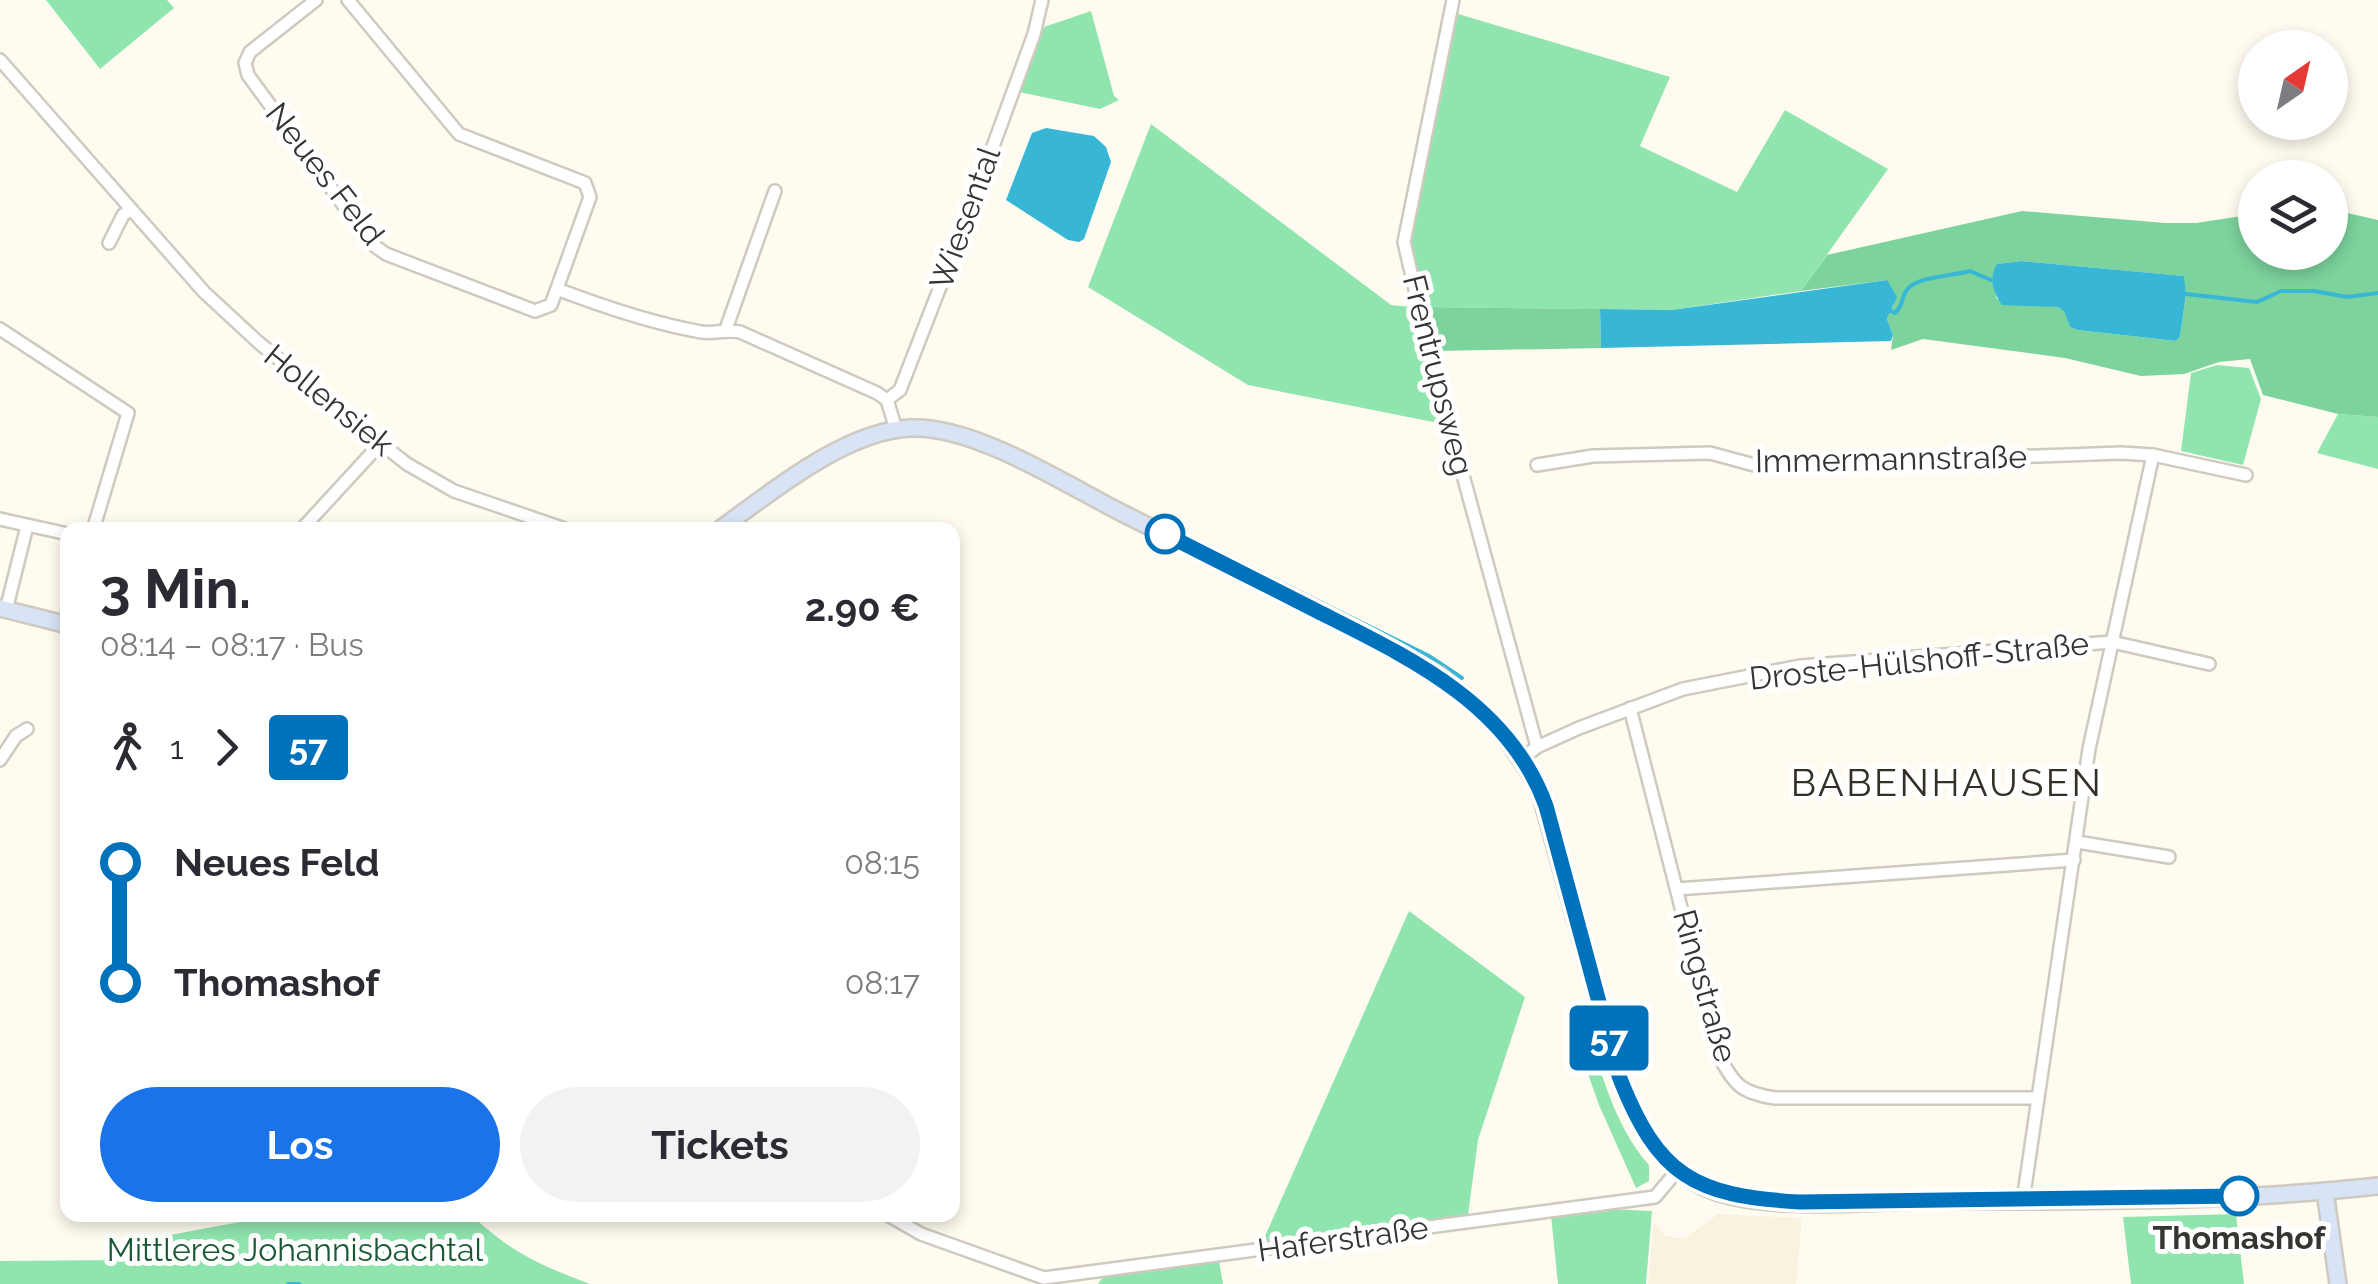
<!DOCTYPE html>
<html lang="de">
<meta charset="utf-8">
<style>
:root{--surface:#fff;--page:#f2f2f3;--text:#2b2b33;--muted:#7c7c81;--accent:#1a73e8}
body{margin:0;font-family:Raleway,sans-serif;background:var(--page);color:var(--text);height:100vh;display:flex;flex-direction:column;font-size:38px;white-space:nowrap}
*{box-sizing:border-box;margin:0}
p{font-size:32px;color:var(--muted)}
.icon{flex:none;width:55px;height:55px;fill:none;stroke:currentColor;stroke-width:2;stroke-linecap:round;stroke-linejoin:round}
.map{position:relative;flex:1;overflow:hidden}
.sheet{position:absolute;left:60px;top:522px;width:900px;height:700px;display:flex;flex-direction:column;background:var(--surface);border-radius:20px;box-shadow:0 5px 15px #0003}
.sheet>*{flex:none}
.badge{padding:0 20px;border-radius:8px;font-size:35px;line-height:65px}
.needle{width:65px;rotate:34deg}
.controls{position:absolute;left:2238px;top:30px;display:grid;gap:20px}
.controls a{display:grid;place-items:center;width:110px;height:110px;border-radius:50%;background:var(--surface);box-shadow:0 5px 15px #0003;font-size:50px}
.map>.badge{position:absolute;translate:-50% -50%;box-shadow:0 0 0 5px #fff}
.legs{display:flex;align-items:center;gap:15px;height:110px;padding:0 40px;font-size:32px}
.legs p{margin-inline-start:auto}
.overview{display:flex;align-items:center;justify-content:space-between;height:170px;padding:0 40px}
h1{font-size:55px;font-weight:700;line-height:75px}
.action{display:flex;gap:20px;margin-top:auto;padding:20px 40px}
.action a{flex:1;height:115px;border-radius:60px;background:var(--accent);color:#fff;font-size:40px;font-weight:700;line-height:115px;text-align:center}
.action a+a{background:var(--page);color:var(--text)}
ul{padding:0 40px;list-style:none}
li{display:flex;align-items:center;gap:35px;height:120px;font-size:38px}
li i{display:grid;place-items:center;width:15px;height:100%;margin:0 12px;background:currentColor}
li i::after{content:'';width:25px;height:25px;margin:-12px;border:8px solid;border-radius:50%;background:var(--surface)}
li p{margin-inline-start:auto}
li:first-child i{background:linear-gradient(#0000 50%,currentColor 0)}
li:last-child i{background:linear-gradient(currentColor 50%,#0000 0)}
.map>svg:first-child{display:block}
.built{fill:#f9f2df}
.green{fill:#90e5ae}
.forest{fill:#7cd39c;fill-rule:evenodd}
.water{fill:#37b6d6}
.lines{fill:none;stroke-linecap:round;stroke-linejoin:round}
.stream{stroke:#37b6d6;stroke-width:4}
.street-casing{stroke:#cecabf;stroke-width:16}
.secondary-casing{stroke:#cecabf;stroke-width:20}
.street{stroke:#fff;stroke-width:11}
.secondary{stroke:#d9e3f6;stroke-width:15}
.line-1-casing{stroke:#fff;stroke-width:22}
.line-1{stroke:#0072bc;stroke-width:15}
.stop-1-dot{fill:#fff;stroke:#0072bc;stroke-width:5}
.labels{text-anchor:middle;stroke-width:10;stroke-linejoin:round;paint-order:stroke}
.street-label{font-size:32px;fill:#363531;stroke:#fff}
.stop-label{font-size:32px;font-weight:bold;fill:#363531;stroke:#fff}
.park-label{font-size:32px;fill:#195935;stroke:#fff}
.quarter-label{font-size:38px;letter-spacing:2.5px;fill:#343028;stroke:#fff}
</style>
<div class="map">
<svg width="2378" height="1284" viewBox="0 0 2378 1284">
<rect width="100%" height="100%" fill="#fffbf0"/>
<polygon class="built" points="1718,1214 1802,1218 1796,1284 1648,1284 1654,1223 1666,1236 1685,1238"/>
<g class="green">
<polygon points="46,0 167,0 174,8 100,69"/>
<polygon points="1091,11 1114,96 1119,100 1100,109 1019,92 1044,27"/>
<polygon points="1455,13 1670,77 1640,146 1737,192 1785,110 1888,169 1801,291 1672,310 1424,307 1408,243"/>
<polygon points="1151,124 1391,305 1412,307 1443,424 1248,385 1088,287"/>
<polygon points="2217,365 2249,368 2261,399 2243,465 2181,451 2191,373"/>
<polygon points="2338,414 2378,417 2378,469 2317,453"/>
<polygon points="1409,911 1525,997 1478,1140 1468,1215 1262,1243"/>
<path d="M1581,1008C1599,1062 1611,1122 1649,1165V1181L1636,1188L1599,1105L1569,1020Z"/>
<polygon points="1608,1209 1652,1211 1646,1284 1558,1284 1551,1215"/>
<polygon points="2236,1214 2244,1284 2131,1284 2123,1217"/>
<path d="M277,1215H471C515,1255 536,1263 590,1284H0V1261L116,1260L170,1235Z"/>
<polygon points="1219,1261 1223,1284 1098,1284 1103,1277"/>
</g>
<g class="forest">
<path d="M2330,209L2378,220V417L2338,414L2263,395L2250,359L2219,362L2184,374L2141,376L2065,358L1923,339L1891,350L1893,335L1887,319L1894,304L1887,280L1801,291L1827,255L2022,211L2165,223H2196L2255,214V252H2330ZM2021,261L2183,276L2186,294L2180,337L2176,341L2077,330L2070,327L2064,310L2058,307L1997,299C1993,285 1989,277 1998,264Z"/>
<polygon points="1424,307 1600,309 1601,348 1436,351"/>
</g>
<g class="water">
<polygon points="1046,128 1094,136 1106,147 1111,162 1084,239 1079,242 1068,240 1006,200 1032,133"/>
<path d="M2021,261L2184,276L2186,294L2180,337L2176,341L2077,330L2070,327L2064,311L2058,307L2002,305C1993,292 1988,278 1997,264Z"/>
<polygon points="1887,280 1897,297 1887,319 1893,335 1891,341 1601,348 1600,309 1672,310"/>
</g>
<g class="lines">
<g class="stream">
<polyline points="2186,294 2257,302 2281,291 2314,291 2347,297 2378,293"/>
<path d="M1889,310L1895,313C1903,306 1901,299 1906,291C1915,276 1953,276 1970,271L1991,280"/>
<polyline points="1181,533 1429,656 1462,678"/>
<polyline points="288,1284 299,1284"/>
</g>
<defs>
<g id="street">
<polyline points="316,0 250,52 245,63 248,75 372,244 386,254 535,311 551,305 590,197 585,183 459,134 348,0"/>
<polyline points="1453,0 1404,242 1430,354 1537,747"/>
<polyline points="0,60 204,292 258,342 365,431 407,464 454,491 568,530"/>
<polyline points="109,243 123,215 130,210"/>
<path d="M557,289C604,307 651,323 701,332C714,334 726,329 740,332L877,393L887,400"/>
<polyline points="0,329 128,413 93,530"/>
<polyline points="726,329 775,191"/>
<polyline points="887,400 900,390 968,215 1034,34 1042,0"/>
<polyline points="887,400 896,429"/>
<polyline points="1537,465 1593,456 1710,453 1758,466 2121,453 2153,455 2246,475"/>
<polyline points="0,519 68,534"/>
<polyline points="301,530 381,443"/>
<polyline points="6,610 27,526"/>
<path d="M1630,708L1719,1056C1735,1086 1742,1093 1775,1098H2037"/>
<polyline points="1522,759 1537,747 1579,728 1683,689 1800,666 2112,642 2209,664"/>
<polyline points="0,760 16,736 27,729"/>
<polyline points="2077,842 2169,857"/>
<polyline points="1677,889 2074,860"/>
<polyline points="2023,1201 2089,749 2153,455"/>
<polyline points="888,1215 921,1234 1044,1278 1655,1197 1677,1171"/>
</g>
<g id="secondary">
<path d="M719,530C770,493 846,430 911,428C976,425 1069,487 1128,516C1232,568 1339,617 1440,676L1464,695L1503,734L1538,785L1619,1076C1637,1122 1658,1164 1704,1187C1757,1212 1856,1202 1915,1201C2069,1201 2225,1203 2378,1186"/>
<polyline points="0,608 68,625"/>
<polyline points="2325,1191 2338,1284"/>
</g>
</defs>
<use href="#street" class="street-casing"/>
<use href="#secondary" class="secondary-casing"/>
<use href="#street" class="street"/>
<use href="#secondary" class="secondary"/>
</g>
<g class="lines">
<defs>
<path id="line-1" d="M1165,534C1216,560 1266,585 1317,611C1408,657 1509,703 1546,806L1619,1076C1658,1176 1694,1196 1800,1202L2239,1196"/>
</defs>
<use href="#line-1" class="line-1-casing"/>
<use href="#line-1" class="line-1"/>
</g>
<g class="stop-1-dot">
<circle cx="1165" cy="534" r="18"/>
<circle cx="2239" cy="1196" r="18"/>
</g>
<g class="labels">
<g class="street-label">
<text transform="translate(325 174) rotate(52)" y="11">Neues Feld</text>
<text transform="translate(965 218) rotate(-70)" y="11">Wiesental</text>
<text transform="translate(1438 375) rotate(76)" y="11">Frentrupsweg</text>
<text transform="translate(329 400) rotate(39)" y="11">Hollensiek</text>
<text transform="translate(1891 459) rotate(-1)" y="11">Immermannstraße</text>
<text transform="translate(1919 661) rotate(-6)" y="11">Droste-Hülshoff-Straße</text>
<text transform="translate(1705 986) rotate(74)" y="11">Ringstraße</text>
<text transform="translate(1343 1239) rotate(-8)" y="11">Haferstraße</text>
</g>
<g class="stop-label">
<text x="2239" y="1249">Thomashof</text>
</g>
<g class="park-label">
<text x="295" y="1261">Mittleres Johannisbachtal</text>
</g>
<g class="quarter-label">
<text x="1947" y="796">BABENHAUSEN</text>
</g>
</g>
</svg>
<div class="controls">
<a><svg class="needle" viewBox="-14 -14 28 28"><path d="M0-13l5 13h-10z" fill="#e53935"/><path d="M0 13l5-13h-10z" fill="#7c7c81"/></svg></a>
<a><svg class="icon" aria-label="layers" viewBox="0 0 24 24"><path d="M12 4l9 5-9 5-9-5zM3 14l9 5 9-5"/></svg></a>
</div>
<b class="badge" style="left:1609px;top:1038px;background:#0072bc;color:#fff">57</b>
<section class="sheet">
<div class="overview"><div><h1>3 Min.</h1><p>08:14 – 08:17 · Bus</p></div><b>2.90 €</b></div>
<div class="legs"><svg class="icon" aria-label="walk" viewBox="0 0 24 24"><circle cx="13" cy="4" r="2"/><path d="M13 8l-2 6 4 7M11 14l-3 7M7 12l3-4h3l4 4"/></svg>1<svg class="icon" aria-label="forward" viewBox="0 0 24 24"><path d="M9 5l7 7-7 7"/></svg><b class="badge" style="background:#0072bc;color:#fff">57</b></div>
<ul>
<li><i style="color:#0072bc"></i><b>Neues Feld</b><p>08:15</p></li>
<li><i style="color:#0072bc"></i><b>Thomashof</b><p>08:17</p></li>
</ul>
<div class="action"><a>Los</a><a>Tickets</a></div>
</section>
</div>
